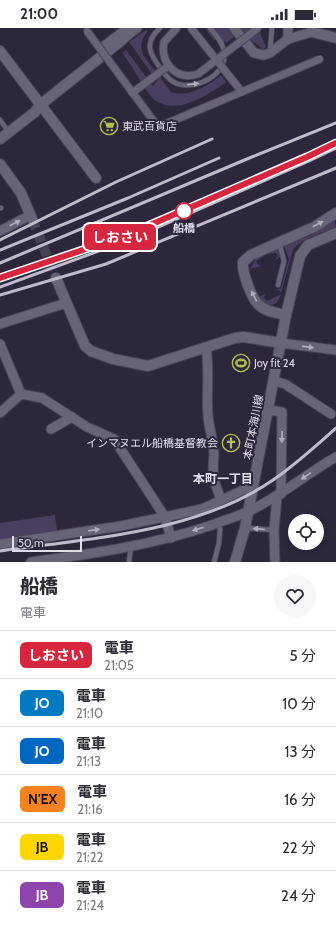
<!DOCTYPE html>
<html lang="ja">
<meta charset="utf-8">
<style>
:root{--surface:#fff;--page:#f7f7f7;--text:#2b2b33;--muted:#7c7c81;--line:#e1e1e2}
body{margin:0;font-family:Cabin,"Noto Sans JP",sans-serif;background:var(--page);color:var(--text);height:100vh;display:flex;flex-direction:column;font-size:15px;white-space:nowrap}
*{box-sizing:border-box;margin:0}
p{font-size:13px;color:var(--muted)}
.icon{flex:none;width:22px;height:22px;fill:none;stroke:currentColor;stroke-width:2;stroke-linecap:round;stroke-linejoin:round}
.map{position:relative;height:534px;overflow:hidden}
.panel{display:flex;flex-direction:column;background:var(--surface);flex:1}
.panel>*{flex:none}
.badge{padding:0 8px;border-radius:6px;font-size:14px;line-height:26px}
.fabs{position:absolute;left:288px;top:486px;display:grid;gap:8px}
.fabs a{display:grid;place-items:center;width:36px;height:36px;border-radius:50%;background:var(--surface);box-shadow:0 2px 6px #0003;font-size:20px}
.scale{position:absolute;left:12px;bottom:10px;width:70px;box-sizing:border-box;padding-left:4px;border:2px solid #e1ddeb;border-top:0;font-size:11px;line-height:14px;white-space:nowrap;color:#e1ddeb;-webkit-text-stroke:3px #2d273c;paint-order:stroke}
.map>.badge{position:absolute;translate:-50% -50%;box-shadow:0 0 0 2px #fff}
.round{display:grid;place-items:center;flex:none;width:42px;height:42px;border-radius:21px;background:var(--page)}
.overview{display:flex;align-items:center;justify-content:space-between;height:68px;padding:0 20px}
h1{font-size:19px;font-weight:800;line-height:30px}
ul{padding:0;list-style:none}
li{display:flex;align-items:center;gap:12px;height:48px;padding:0 20px;border-top:1px solid var(--line)}
li div{flex:1}
li b{display:block;font-size:15px}
li em{font-style:normal}
li .badge{min-width:44px;font-weight:700;text-align:center}
.status{display:flex;justify-content:space-between;align-items:center;height:28px;padding:0 20px;background:var(--surface);direction:ltr}
.status svg{height:11px;fill:currentColor}
.map>svg:first-child{display:block}
.green{fill:#483f5e}
.lines{fill:none;stroke-linecap:round;stroke-linejoin:round}
.tertiary-tunnel{stroke:#484256;stroke-width:10;stroke-dasharray:10 5;stroke-linecap:butt}
.service-casing{stroke:#4a4458;stroke-width:6}
.pedestrian-casing{stroke:#4a4458;stroke-width:9}
.minor-casing{stroke:#4a4458;stroke-width:11}
.tertiary-casing{stroke:#4a4458;stroke-width:12}
.service{stroke:#686477;stroke-width:4.5}
.pedestrian{stroke:#686477;stroke-width:7}
.minor{stroke:#686477;stroke-width:9}
.tertiary{stroke:#686477;stroke-width:10}
.rail{stroke:#bfbbca;stroke-width:3}
.pedestrian-bridge-casing{stroke:#4a4458;stroke-width:9;stroke-linecap:butt}
.pedestrian-bridge{stroke:#686477;stroke-width:7}
.oneway{fill:#b1adbd}
.line-casing{stroke:#fff;stroke-width:9}
.line{stroke:#d7263d;stroke-width:6}
.stop-dot{fill:#fff;stroke:#d7263d;stroke-width:2}
.labels{text-anchor:middle;stroke-width:4;stroke-linejoin:round;paint-order:stroke}
.poi-label{font-size:11px;fill:#e1ddeb;stroke:#2d273c;text-anchor:start}
.stop-label{font-size:11px;font-weight:bold;fill:#e1ddeb;stroke:#2d273c}
.street-label{font-size:11px;fill:#e1ddeb;stroke:#2d273c}
.neighbourhood-label{font-size:12px;font-weight:bold;fill:#e1ddeb;stroke:#2d273c}
</style>
<div class="status"><b>21:00</b><svg viewBox="0 0 49 12"><path d="M0 12V9h3v3zM5 12V6h3v6zM10 12V3h3v9zM15 12V0h3v12zM26 1h20v11H26zM47 4h2v5h-2z"/></svg></div>
<div class="map">
<svg width="336" height="534" viewBox="0 0 336 534">
<rect width="100%" height="100%" fill="#2d273c"/>
<g class="green">
<polygon points="205,0 239,0 242,4 227,14 214,12"/>
<polygon points="241,0 258,0 266,19 263,21 252,13"/>
<path d="M146,2L148,3C141,11 140,17 143,27L171,64C185,70 210,58 221,47L226,54C206,69 169,92 149,66C139,53 133,38 122,25L126,22L153,58L157,53L129,14Z"/>
<path d="M334,190L336,199C322,205 302,210 293,222L281,265L279,262L273,263L281,260L289,231L284,218L311,207Z"/>
<polygon points="277,221 281,228 274,233 278,228 276,225 267,226 256,233 257,236 261,238 250,241 256,230"/>
<path d="M265,266L264,270L267,273L281,266C277,279 267,281 259,269Z"/>
<polygon points="55,487 57,503 0,511 0,495"/>
</g>
<g class="lines">
<polyline class="tertiary-tunnel" points="32,191 56,250"/>
<defs>
<g id="service">
<path d="M160,0C143,15 150,27 162,42C166,48 171,54 178,56C197,62 228,46 224,24C223,15 216,7 210,0"/>
<polyline points="270,24 272,0"/>
<polyline points="0,92 9,104"/>
<polyline points="0,180 1,180"/>
<polyline points="278,257 284,233 279,214"/>
<polyline points="245,500 274,502"/>
<polyline points="129,534 131,518"/>
<polyline points="214,534 219,515 220,501"/>
</g>
<polyline id="pedestrian" points="100,20 126,0"/>
<g id="minor">
<polyline points="234,0 254,25 264,27 270,25 288,11 312,4"/>
<polyline points="288,11 288,0"/>
<polyline points="122,12 137,0"/>
<polyline points="0,203 31,187"/>
<polyline points="0,296 66,275"/>
<polyline points="281,315 336,322"/>
<polyline points="0,316 21,366 42,370 87,399 114,411 165,489 171,510"/>
<path d="M206,320C210,342 206,365 208,388C209,400 214,415 214,427C212,446 213,451 220,469"/>
<polyline points="274,353 285,356 331,386"/>
<polyline points="269,382 282,384 281,466"/>
<polyline points="0,385 21,366"/>
<polyline points="51,401 72,389"/>
<polyline points="0,516 121,498 202,481 254,457"/>
<path d="M31,534C92,526 153,517 212,497C224,492 237,489 249,483C280,469 306,446 336,429"/>
<polyline points="275,534 274,502 277,469"/>
</g>
<g id="tertiary">
<polyline points="312,4 336,10"/>
<polyline points="0,23 96,150"/>
<polyline points="0,111 35,84 40,77 122,12"/>
<polyline points="0,136 21,165 32,191"/>
<polyline points="56,250 85,318 91,323 113,331 148,338 235,310 244,309 281,315"/>
<path d="M286,287C277,285 266,284 259,277C251,270 242,244 243,234L251,227L314,199L336,185"/>
<polyline points="235,534 245,500 286,287 300,228 308,217 336,205"/>
</g>
</defs>
<use href="#service" class="service-casing"/>
<use href="#pedestrian" class="pedestrian-casing"/>
<use href="#minor" class="minor-casing"/>
<use href="#tertiary" class="tertiary-casing"/>
<use href="#service" class="service"/>
<use href="#pedestrian" class="pedestrian"/>
<use href="#minor" class="minor"/>
<use href="#tertiary" class="tertiary"/>
<g class="rail">
<polyline points="0,212 116,154 212,111"/>
<polyline points="0,222 128,170 219,130"/>
<polyline points="0,235 247,131 336,95"/>
<polyline points="0,250 122,209"/>
<polyline points="0,259 129,212 309,133 336,120"/>
<polyline points="0,267 106,236 336,140"/>
<path d="M0,523C90,510 196,505 273,452C295,437 316,418 336,400"/>
</g>
<defs>
<g id="pedestrian-bridge">
<path d="M177,0L164,14C160,35 176,53 198,46L258,0"/>
<polyline points="191,0 242,64"/>
<polyline points="87,3 158,99 320,31"/>
<polyline points="132,65 168,38"/>
</g>
</defs>
<use href="#pedestrian-bridge" class="pedestrian-bridge-casing"/>
<use href="#pedestrian-bridge" class="pedestrian-bridge"/>
</g>
<defs><path id="oneway-solid" d="M-6-.8H1V-3.2L6.5 0L1 3.2V.8H-6Z"/></defs>
<g class="oneway">
<use href="#oneway-solid" transform="translate(193 56) rotate(-7)"/>
<use href="#oneway-solid" transform="translate(15 195) rotate(-27)"/>
<use href="#oneway-solid" transform="translate(318 196) rotate(-28)"/>
<use href="#oneway-solid" transform="translate(254 268) rotate(-116)"/>
<use href="#oneway-solid" transform="translate(308 319) rotate(8)"/>
<use href="#oneway-solid" transform="translate(282 409) rotate(91)"/>
<use href="#oneway-solid" transform="translate(306 448) rotate(145)"/>
<use href="#oneway-solid" transform="translate(198 501) rotate(162)"/>
<use href="#oneway-solid" transform="translate(259 501) rotate(-175)"/>
<use href="#oneway-solid" transform="translate(94 502) rotate(-8)"/>
</g>
<g class="lines">
<defs>
<polyline id="line" points="0,250 127,207 307,129 336,115"/>
</defs>
<use href="#line" class="line-casing"/>
<use href="#line" class="line"/>
</g>
<defs>
<symbol id="supermarket-ring" viewBox="-11 -11 22 22"><circle r="9.5" fill="#2d273c" stroke="#b4c24b" stroke-width="1.5"/><path d="M-6-5.5h2.5l.6 2H6L4.5 2H-2.5L-4.4-4H-6ZM-1.5 3.2a1.3 1.3 0 1 0 .1 0ZM3 3.2a1.3 1.3 0 1 0 .1 0Z" fill="#b4c24b"/></symbol>
<symbol id="stadium-ring" viewBox="-11 -11 22 22"><circle r="9.5" fill="#2d273c" stroke="#b4c24b" stroke-width="1.5"/><path d="M0-5a6.5 5 0 1 0 0 10a6.5 5 0 1 0 0-10ZM-3.5-1.8h7v3.6h-7Z" fill="#b4c24b"/></symbol>
<symbol id="church-ring" viewBox="-11 -11 22 22"><circle r="9.5" fill="#2d273c" stroke="#b4c24b" stroke-width="1.5"/><path d="M-1.2-6h2.4v3.5h3.3v2.4h-3.3V6h-2.4V-.1h-3.3v-2.4h3.3Z" fill="#b4c24b"/></symbol>
</defs>
<g fill-rule="evenodd">
<use href="#supermarket-ring" x="99" y="88" width="20" height="20"/>
<use href="#stadium-ring" x="231" y="325" width="20" height="20"/>
<use href="#church-ring" x="221" y="405" width="20" height="20"/>
</g>
<circle class="stop-dot" cx="184" cy="183" r="8"/>
<g class="labels">
<g class="poi-label">
<text x="122" y="102">東武百貨店</text>
<text x="254" y="339">Joy fit 24</text>
<text x="218" y="419" text-anchor="end">インマヌエル船橋基督教会</text>
</g>
<g class="stop-label">
<text x="184" y="204">船橋</text>
</g>
<g class="street-label">
<text transform="translate(253 399) rotate(-79)" y="4">本町本海川線</text>
</g>
<g class="neighbourhood-label">
<text x="223" y="455">本町一丁目</text>
</g>
</g>
</svg>
<div class="fabs">
<a><svg class="icon" aria-label="locate" viewBox="0 0 24 24"><circle cx="12" cy="12" r="6"/><path d="M12 2v4M12 18v4M2 12h4M18 12h4"/></svg></a>
</div>
<div class="scale">50 m</div>
<b class="badge" style="left:120px;top:209px;background:#d7263d;color:#fff">しおさい</b>
</div>
<section class="panel">
<div class="overview"><div><h1>船橋</h1><p>電車</p></div><a class="round"><svg class="icon" aria-label="heart" viewBox="0 0 24 24"><path d="M12 20l-8-8c-3-5 5-10 8-4 3-6 11-1 8 4z"/></svg></a></div>
<ul>
<li><span class="badge" style="background:#d7263d;color:#fff">しおさい</span><div><b>電車</b><p>21:05</p></div><em>5 分</em></li>
<li><span class="badge" style="background:#007ac0;color:#fff">JO</span><div><b>電車</b><p>21:10</p></div><em>10 分</em></li>
<li><span class="badge" style="background:#0067c0;color:#fff">JO</span><div><b>電車</b><p>21:13</p></div><em>13 分</em></li>
<li><span class="badge" style="background:#f58220;color:#111">N'EX</span><div><b>電車</b><p>21:16</p></div><em>16 分</em></li>
<li><span class="badge" style="background:#ffd700;color:#111">JB</span><div><b>電車</b><p>21:22</p></div><em>22 分</em></li>
<li><span class="badge" style="background:#8e44ad;color:#fff">JB</span><div><b>電車</b><p>21:24</p></div><em>24 分</em></li>
</ul>
</section>
